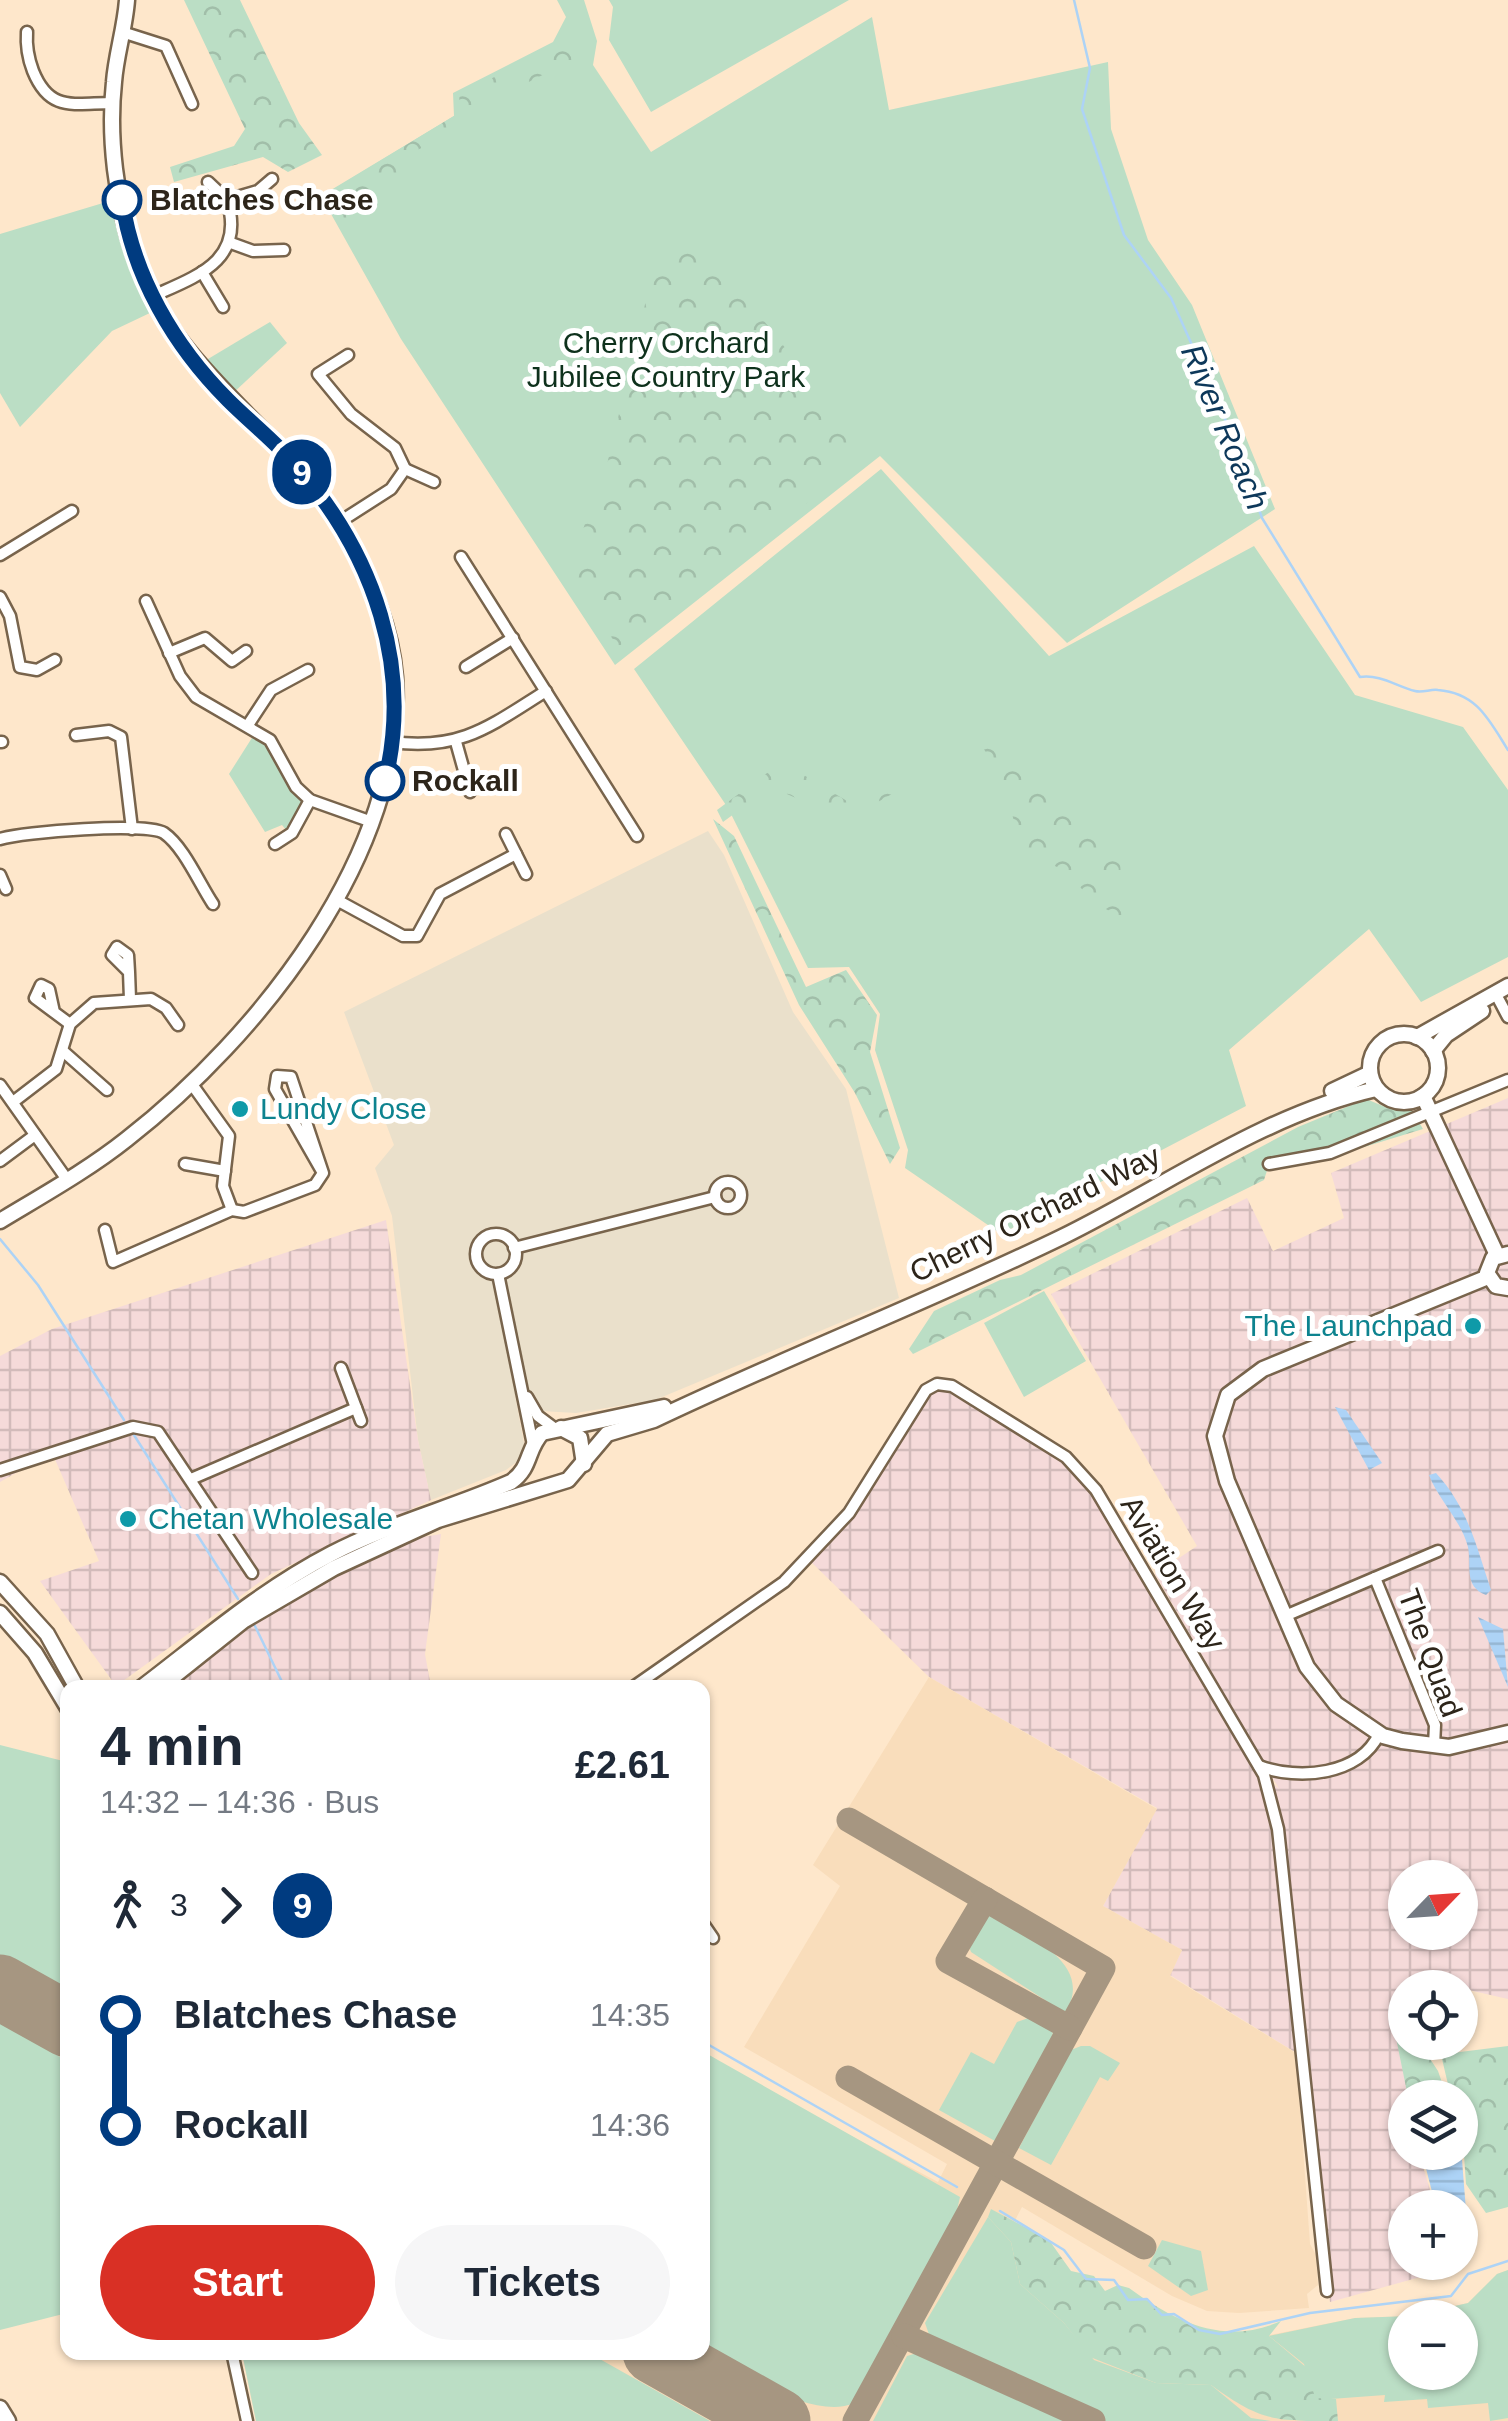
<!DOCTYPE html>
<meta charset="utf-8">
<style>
:root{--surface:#fff;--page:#f6f6f7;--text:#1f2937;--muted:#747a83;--accent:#d93025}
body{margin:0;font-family:Arial,sans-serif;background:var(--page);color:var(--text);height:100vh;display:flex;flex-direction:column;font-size:38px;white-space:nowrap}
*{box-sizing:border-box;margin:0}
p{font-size:32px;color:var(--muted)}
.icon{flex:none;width:55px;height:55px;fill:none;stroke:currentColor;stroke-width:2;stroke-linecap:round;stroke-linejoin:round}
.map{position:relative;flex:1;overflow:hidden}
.details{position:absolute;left:60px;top:1680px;width:650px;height:680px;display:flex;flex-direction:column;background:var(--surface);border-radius:20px;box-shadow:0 2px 8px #0004}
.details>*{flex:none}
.badge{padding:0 20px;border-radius:32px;font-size:35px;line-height:65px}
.needle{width:65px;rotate:65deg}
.controls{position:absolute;left:1388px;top:1860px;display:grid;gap:20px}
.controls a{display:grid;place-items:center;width:90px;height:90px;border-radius:50%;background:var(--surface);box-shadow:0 2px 8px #0004;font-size:50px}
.map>.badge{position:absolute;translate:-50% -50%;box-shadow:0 0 0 5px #fff}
.legs{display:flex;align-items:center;gap:15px;height:110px;padding:0 40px;font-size:32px}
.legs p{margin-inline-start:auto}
.overview{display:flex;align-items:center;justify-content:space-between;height:170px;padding:0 40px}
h1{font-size:55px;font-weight:600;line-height:75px}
.cta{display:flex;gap:20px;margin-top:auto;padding:20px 40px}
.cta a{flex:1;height:115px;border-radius:60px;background:var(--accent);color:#fff;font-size:40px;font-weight:600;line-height:115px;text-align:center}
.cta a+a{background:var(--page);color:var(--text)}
ul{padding:0 40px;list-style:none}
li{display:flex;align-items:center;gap:35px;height:110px;font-size:38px}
li i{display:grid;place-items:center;width:15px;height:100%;margin:0 12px;background:currentColor}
li i::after{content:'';width:25px;height:25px;margin:-12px;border:8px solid;border-radius:50%;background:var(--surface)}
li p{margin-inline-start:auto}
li:first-child i{background:linear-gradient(#0000 50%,currentColor 0)}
li:last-child i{background:linear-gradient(currentColor 50%,#0000 0)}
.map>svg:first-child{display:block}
.commercial{fill:#eae0cb}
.industrial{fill:url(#industrial-grid);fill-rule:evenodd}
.built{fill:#f9ddbb;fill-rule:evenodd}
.green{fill:#bbdec5;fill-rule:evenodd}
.forest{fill:url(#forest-crowns)}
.water{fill:url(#water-rules)}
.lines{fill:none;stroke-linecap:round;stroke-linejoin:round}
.stream{stroke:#add3f6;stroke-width:2.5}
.taxiway{stroke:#a69681;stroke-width:25}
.runway{stroke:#a69681;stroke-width:65}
.street-casing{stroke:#78644c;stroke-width:15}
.secondary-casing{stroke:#78644c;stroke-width:19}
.street{stroke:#fff;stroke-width:10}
.secondary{stroke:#fff;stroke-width:14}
.line-1-casing{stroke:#fff;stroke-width:22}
.line-1{stroke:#003b80;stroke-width:15}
.stop-1-dot{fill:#fff;stroke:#003b80;stroke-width:5}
.culture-dot{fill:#0f9aa8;stroke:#fff;stroke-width:4}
.labels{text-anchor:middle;stroke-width:10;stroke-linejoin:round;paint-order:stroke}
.stop-label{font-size:30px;font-weight:bold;fill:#2d251a;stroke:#fff;text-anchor:start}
.park-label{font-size:30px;fill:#0e311c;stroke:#fff}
.culture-label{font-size:30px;fill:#0d838f;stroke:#fff;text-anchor:start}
.street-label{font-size:30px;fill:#2d251a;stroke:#fff}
.water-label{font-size:32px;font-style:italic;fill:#0d385a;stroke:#fff}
</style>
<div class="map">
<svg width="1508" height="2421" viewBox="0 0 1508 2421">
<defs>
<pattern id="industrial-grid" width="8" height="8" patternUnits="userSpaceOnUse" patternTransform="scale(2.5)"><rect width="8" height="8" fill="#f5dad9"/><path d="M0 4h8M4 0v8" fill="none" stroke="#d2bbba"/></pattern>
<pattern id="forest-crowns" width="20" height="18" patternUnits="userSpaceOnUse" patternTransform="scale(2.5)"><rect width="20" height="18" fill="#bbdec5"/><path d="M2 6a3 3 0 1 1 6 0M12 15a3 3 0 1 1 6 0" fill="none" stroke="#a1bea9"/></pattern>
<pattern id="water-rules" width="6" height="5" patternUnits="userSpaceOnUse" patternTransform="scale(2.5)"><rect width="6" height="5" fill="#add3f6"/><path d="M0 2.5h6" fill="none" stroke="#95b5d2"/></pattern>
</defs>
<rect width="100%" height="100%" fill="#fee7cb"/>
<polygon class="commercial" points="708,831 724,855 793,1012 846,1089 899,1298 655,1400 576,1413 541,1411 535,1396 521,1388 515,1395 524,1443 519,1460 506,1470 431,1500 418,1440 392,1216 375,1168 394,1145 344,1012"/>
<g class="industrial">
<path d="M1508,1098V1999L1429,1981L1400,1987L1405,2028L1396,2033L1408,2097L1405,2152L1419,2153L1435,2207L1405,2208V2262L1451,2263L1453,2268L1330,2302L1303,2057L1170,1975L1182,1950L1103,1906L1157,1808L929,1677L807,1558L849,1513L926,1390L952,1386L1066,1457L1096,1490L1264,1775L1279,1789L1155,1574L1197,1546L1051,1294L1247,1198L1273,1251L1344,1218L1331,1173ZM1405,1878H1460V1932H1405Z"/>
<polygon points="386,1220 418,1440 431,1500 271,1574 116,1686 40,1581 99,1561 54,1457 37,1461 0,1482 0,1356 52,1329"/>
<polygon points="441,1534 425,1654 431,1687 175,1688 194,1666 266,1612 336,1571 405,1540"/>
</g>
<path class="built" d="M929,1677L1157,1809L1103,1906L1182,1950L1170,1976L1296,2053L1310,2244L1316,2255L1318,2285L1307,2294L1309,2308L1239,2313L1207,2311L1172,2296L1022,2207L1010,2230L1066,2276L1219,2345L1355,2318L1410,2316L1468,2303L1497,2274L1508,2270V2421H256L242,2353L702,2352L703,2051L750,2082L938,2182L947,2164L744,2047L840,1886L813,1865ZM1405,2318H1460V2372H1405Z"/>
<g class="green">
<polygon points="557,0 584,0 597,41 593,65 651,152 872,17 889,110 1108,62 1111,129 1148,240 1192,305 1275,509 1067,643 880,456 615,665 401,339 321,196 454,116 453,93 553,42 566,17"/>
<polygon points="609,0 849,0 651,112 609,40 613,7"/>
<polygon points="113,200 137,282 152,312 112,331 20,427 0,393 0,234"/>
<polygon points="270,322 287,343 232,394 203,362"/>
<polygon points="881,469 1049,656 1254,546 1355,695 1463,727 1508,790 1508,957 1421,1002 1369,929 1229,1050 1246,1106 1001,1234 905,1168 908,1150 875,1050 880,1014 849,967 808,968 728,808 634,669"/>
<polygon points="257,730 310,800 297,825 287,831 282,825 265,832 229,774"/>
<polygon points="1044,1291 1086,1361 1024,1397 984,1323"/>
<polygon points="0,1745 67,1762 67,1999 0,1967"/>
<path d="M989,1914C1024,1935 1097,1962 1065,2013L971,1952L967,1940L981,1916Z"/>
<polygon points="1034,2016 1052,2026 1053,2036 995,2141 939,2110 971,2052 994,2064 1017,2022"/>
<polygon points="0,2019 68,2062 67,2313 0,2330"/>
<polygon points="1081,2046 1090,2046 1120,2063 1108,2081 1100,2077 1051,2165 1019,2148 1071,2050"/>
<path d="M702,2051L960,2197L955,2219L854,2403C815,2421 740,2373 703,2352Z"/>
<polygon points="988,2217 1011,2242 1020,2284 1064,2323 1094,2360 1156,2383 1211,2385 1251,2418 1271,2421 1105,2421 932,2343 925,2323"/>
<path d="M1508,2270V2418L1490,2421L1488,2403L1428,2408L1427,2399L1384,2402L1385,2395L1317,2400L1312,2396L1304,2364L1269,2336L1355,2318L1410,2316L1468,2303L1497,2274ZM1405,2318H1460V2372H1405Z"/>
<polygon points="924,2351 929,2352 1084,2421 873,2421 907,2356"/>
<polygon points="242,2353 589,2353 710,2421 256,2421"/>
</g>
<g class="forest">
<polygon points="184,0 240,0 299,123 322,155 288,172 263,157 174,182 170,167 234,146 245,129"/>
<polygon points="567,41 576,58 493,100 482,116 408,155 384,200 341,223 324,195 457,114 460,94"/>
<polygon points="693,231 857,439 808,502 618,647 568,572 586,521 595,515 656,258"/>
<polygon points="971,728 990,729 1120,863 1124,919 1095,903 1065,871 1021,849 1004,782"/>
<polygon points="782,762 847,801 890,775 899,790 846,820 771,787 723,822 717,810"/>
<polygon points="713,819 734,836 806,987 846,970 877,1015 870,1052 900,1148 890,1164 855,1093 799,1005"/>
<polygon points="1366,1099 1388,1108 1410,1107 1423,1129 1338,1155 1326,1150 1271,1158 1264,1180 913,1354 909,1349 934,1311 1000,1280 1021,1275 1298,1127"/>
<polygon points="1395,2033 1405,2036 1405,2042 1421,2045 1438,2071 1447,2097 1408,2097"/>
<polygon points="1508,2046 1508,2207 1486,2213 1466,2184 1460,2098 1451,2097 1442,2059 1452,2053"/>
<path d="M991,2209L1049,2240L1071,2271L1094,2276L1105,2291L1118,2285L1129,2288C1177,2323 1225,2346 1281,2321L1269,2336L1307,2368L1315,2398L1336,2399L1338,2421C1272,2421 1261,2421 1211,2385L1156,2383L1090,2357L1064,2323L1020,2284L1011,2242L988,2217Z"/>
<polygon points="1162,2240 1201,2251 1208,2290 1191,2296 1148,2266"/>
</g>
<g class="water">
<polygon points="1335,1407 1346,1410 1382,1463 1369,1470"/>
<path d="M1436,1473C1468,1508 1476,1545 1491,1590L1486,1595C1463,1586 1472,1566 1468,1547C1461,1520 1439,1501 1429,1475Z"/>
<polygon points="1478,1617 1503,1629 1508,1687"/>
<polygon points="1460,2135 1469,2248 1464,2252 1460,2251 1460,2208 1436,2207 1422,2153 1460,2152"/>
</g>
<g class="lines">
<g class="stream">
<path d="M1074,0L1090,68L1082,109L1124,235L1171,298L1234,439L1262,518L1360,677C1380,674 1396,686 1415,691C1423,693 1430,689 1438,690C1477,693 1489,720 1508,750"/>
<polyline points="0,1239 38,1285 124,1420"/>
<polyline points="134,1435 238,1599"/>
<polyline points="254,1624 285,1688"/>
<polyline points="702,2041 957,2187"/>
<polyline points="1000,2211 1064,2250 1086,2279 1114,2280 1128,2300 1147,2299 1162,2315 1174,2314 1199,2330 1220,2334 1310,2313 1451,2296 1468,2274 1508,2261"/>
</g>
<g class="taxiway">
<polyline points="849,1820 1103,1968 855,2421"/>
<polyline points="985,1899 948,1961 1070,2028"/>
<polyline points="848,2078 1144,2247"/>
<polyline points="904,2336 1093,2421"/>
<polyline points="770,2417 772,2421"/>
</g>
<g class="runway">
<polyline points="0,1987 68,2025"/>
<polyline points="655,2352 778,2421"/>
</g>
<defs>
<g id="street">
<path d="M27,32C26,46 28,58 33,71C50,113 74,103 113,103"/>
<polyline points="122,32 166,46 192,104"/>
<polyline points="208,182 227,200 258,191 272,179"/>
<polyline points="231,243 253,251 284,250"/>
<polyline points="202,272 223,307"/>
<path d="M153,296C198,276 246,260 227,200"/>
<polyline points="405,469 434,482"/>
<polyline points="338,523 391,489 405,469 395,448 351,414 318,374 348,355"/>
<polyline points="0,555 72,511"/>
<polyline points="461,557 637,836"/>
<polyline points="0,597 10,616 20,667 37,670 55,660"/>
<polyline points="146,601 180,676 196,697 270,740 296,787 310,800 372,822"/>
<polyline points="169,653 205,638 232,661 246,651"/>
<polyline points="466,667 513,638"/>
<polyline points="248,725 271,690 308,670"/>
<polyline points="76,735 109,731 121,737 132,829"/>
<polyline points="0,742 2,742"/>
<path d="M392,742C461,751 490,726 546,691"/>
<polyline points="456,742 470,792"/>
<path d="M0,839C23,832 146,822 164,833C184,847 199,883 213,904"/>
<polyline points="275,844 292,833 310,800"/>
<polyline points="516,854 526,874"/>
<polyline points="0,875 6,889"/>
<polyline points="335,899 403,936 417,936 440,894 516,854 506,834"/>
<polyline points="129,972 128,955 117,947 112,955 129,972 130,999"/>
<polyline points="1499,1000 1508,1017"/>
<polyline points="54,1012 49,989 41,985 35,998 70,1024"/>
<polyline points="64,1052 107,1090"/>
<polyline points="191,1083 229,1136 223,1186 232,1210"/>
<polyline points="0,1085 68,1181"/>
<polyline points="13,1102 56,1069 70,1024 94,1003 151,999 166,1008 178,1025"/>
<polyline points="0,1161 35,1135"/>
<polyline points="185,1164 225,1171"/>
<polyline points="1269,1164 1330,1153 1508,1080"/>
<circle cx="728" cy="1195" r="13"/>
<polyline points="105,1230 113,1262 232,1210 244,1212 315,1185 323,1173 291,1077 277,1076 275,1089 323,1173"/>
<circle cx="496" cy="1254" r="20"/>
<polyline points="514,1248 715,1197"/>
<polyline points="498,1274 533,1445"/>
<polyline points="341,1368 361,1421"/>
<polyline points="527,1397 538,1416 554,1428"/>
<polyline points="0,1470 133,1427 158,1432 252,1573"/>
<polyline points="191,1479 356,1408"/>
<polyline points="1375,1578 1435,1725 1434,1746"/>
<polyline points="1285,1616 1438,1551"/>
<polyline points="632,1688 784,1582 849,1513 926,1390 937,1384 952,1386 1066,1457 1096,1490 1264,1775 1278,1829 1327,2291"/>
<path d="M1259,1766C1299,1781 1360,1775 1379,1734"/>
<polyline points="702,1922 713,1938"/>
<polyline points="232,2352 247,2421"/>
</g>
<g id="secondary">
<circle cx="1404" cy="1068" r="34"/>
<polyline points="1417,1037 1508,986"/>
<polyline points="1433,1051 1446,1035 1482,1011"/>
<polyline points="1332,1091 1370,1073"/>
<polyline points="1423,1096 1497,1255"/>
<path d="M0,1221C43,1195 88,1170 127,1139C257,1038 407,852 395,677C391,622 366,569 338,523C277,422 174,373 134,254C116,202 108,137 114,82C116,55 125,28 127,0"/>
<polyline points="1508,1254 1493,1258 1487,1273 1496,1286 1508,1288"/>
<polyline points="1488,1277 1263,1369 1228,1395 1215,1436 1227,1481 1293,1635 1307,1667 1336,1704 1383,1736 1402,1741 1449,1747 1508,1733"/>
<polyline points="561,1428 580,1438 584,1464"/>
<polyline points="0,1582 47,1634 77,1688"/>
<polyline points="0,1613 35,1653 68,1708"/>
<path d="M141,1688C204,1640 260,1591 331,1554C389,1524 452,1508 511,1482C532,1467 526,1450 542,1433L664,1407"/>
<path d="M159,1688L243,1621L334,1568L438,1520L568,1480L607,1434L654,1420C788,1356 928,1302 1062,1237C1166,1186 1263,1115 1376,1089"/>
<polyline points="0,2408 8,2421"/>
</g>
</defs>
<use href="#street" class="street-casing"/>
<use href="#secondary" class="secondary-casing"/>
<use href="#street" class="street"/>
<use href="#secondary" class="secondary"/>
</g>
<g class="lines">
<defs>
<path id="line-1" d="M122,200C133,276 174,346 228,400C251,423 278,444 299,469C374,556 413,668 385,781"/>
</defs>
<use href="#line-1" class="line-1-casing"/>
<use href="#line-1" class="line-1"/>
</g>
<g class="stop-1-dot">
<circle cx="122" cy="200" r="18"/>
<circle cx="385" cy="781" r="18"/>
</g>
<g class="culture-dot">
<circle cx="240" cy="1109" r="10"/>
<circle cx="1473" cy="1326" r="10"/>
<circle cx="128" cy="1519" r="10"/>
</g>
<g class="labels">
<g class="stop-label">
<text x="150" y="210">Blatches Chase</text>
<text x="412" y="791">Rockall</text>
</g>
<g class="park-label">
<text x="666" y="353">Cherry Orchard<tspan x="666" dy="34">Jubilee Country Park</tspan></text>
</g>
<g class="culture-label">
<text x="260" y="1119">Lundy Close</text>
<text x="1453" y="1336" text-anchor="end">The Launchpad</text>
<text x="148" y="1529">Chetan Wholesale</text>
</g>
<g class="street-label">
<text transform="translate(1035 1214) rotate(-26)" y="10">Cherry Orchard Way</text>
<text transform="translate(1173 1573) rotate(59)" y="10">Aviation Way</text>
<text transform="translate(1430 1653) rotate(70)" y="10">The Quad</text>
</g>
<g class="water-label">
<text transform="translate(1225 427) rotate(67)" y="11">River Roach</text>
</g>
</g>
</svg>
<div class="controls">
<a><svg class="needle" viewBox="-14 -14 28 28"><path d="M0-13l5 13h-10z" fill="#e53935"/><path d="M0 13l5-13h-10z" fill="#747a83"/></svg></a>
<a><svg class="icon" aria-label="locate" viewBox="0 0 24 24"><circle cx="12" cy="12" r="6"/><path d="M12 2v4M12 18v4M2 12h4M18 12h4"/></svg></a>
<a><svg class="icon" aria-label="layers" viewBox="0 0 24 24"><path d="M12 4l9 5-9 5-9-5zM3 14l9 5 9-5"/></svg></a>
<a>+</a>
<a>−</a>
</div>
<b class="badge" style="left:302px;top:472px;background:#003b80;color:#fff">9</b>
<section class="details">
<div class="overview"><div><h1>4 min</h1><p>14:32 – 14:36 · Bus</p></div><b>£2.61</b></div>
<div class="legs"><svg class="icon" aria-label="walk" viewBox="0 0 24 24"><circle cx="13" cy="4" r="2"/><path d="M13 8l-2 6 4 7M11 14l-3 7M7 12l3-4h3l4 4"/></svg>3<svg class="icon" aria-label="forward" viewBox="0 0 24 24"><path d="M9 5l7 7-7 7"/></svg><b class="badge" style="background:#003b80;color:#fff">9</b></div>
<ul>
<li><i style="color:#003b80"></i><b>Blatches Chase</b><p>14:35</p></li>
<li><i style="color:#003b80"></i><b>Rockall</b><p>14:36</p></li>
</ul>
<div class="cta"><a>Start</a><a>Tickets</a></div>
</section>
</div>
